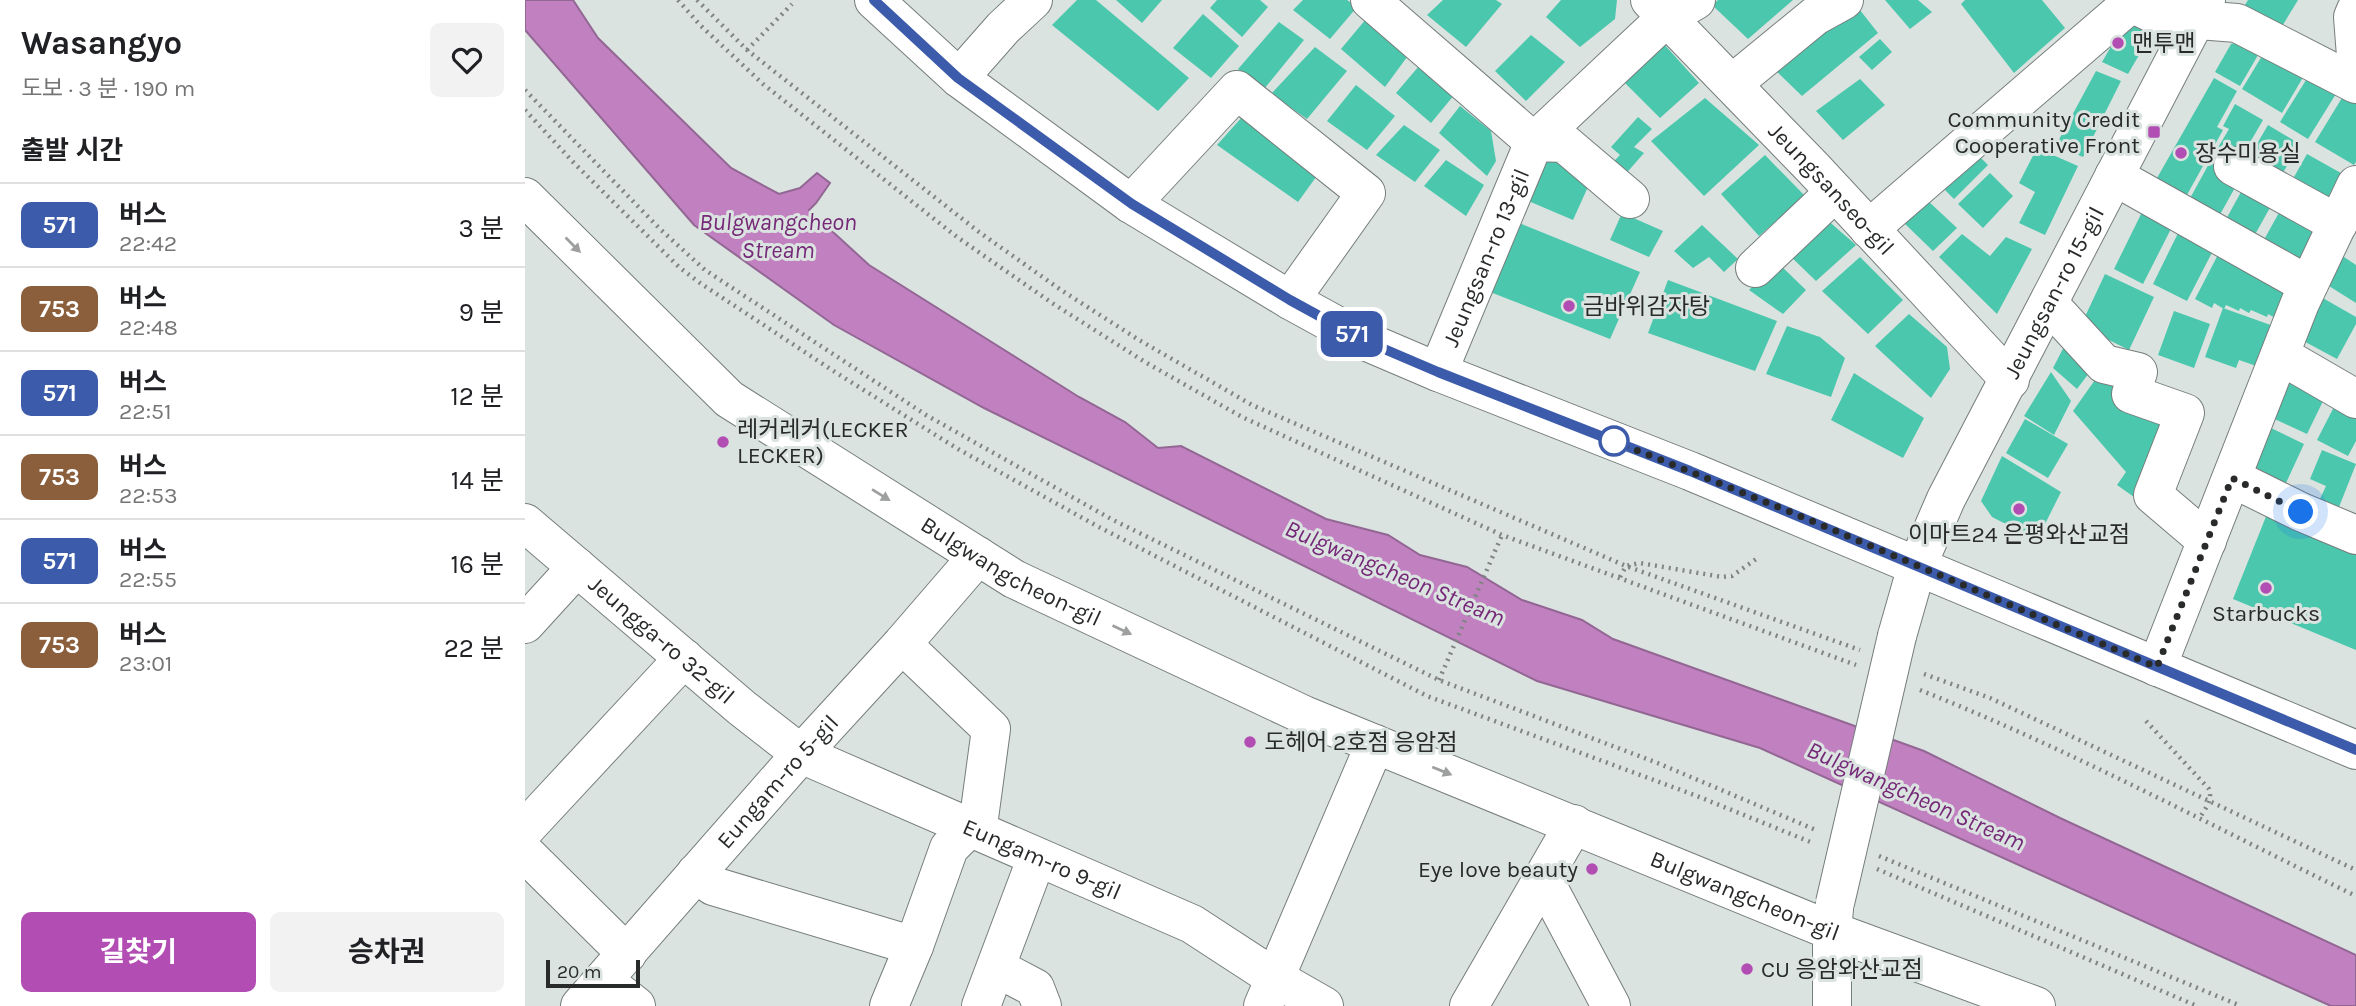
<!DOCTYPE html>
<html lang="ko">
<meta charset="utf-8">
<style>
:root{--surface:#fff;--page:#f2f2f2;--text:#202124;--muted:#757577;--line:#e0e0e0;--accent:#b14db3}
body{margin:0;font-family:Karla,"Noto Sans KR",sans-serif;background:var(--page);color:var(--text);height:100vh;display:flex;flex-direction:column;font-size:26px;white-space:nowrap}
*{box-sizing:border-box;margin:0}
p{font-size:23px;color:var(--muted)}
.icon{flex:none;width:38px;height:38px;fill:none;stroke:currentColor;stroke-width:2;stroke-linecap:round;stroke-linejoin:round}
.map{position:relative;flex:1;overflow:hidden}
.sheet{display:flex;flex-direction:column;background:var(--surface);width:525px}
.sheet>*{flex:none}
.badge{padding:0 14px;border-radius:10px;font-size:24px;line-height:46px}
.scale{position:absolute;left:21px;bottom:18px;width:94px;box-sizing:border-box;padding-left:7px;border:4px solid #282b2a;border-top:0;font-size:19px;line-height:24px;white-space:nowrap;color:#282b2a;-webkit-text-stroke:5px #dbe3e0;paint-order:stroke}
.you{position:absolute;width:35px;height:35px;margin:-18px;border:5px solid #fff;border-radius:50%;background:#1a73e8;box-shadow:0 0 0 10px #1a73e833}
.map>.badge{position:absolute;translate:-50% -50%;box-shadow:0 0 0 4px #fff}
h2{padding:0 21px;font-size:26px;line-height:63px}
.round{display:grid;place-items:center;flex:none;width:74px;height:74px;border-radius:10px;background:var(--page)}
.headline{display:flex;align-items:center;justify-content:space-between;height:119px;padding:0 21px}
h1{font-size:33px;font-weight:700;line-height:52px}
.cta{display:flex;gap:14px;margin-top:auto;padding:14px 21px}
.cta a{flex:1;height:80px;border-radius:10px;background:var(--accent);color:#fff;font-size:28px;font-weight:700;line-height:80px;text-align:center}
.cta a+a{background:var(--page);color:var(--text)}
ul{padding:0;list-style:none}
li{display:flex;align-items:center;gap:21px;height:84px;padding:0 21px;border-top:2px solid var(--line)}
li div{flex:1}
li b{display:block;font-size:26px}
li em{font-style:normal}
li .badge{min-width:77px;font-weight:700;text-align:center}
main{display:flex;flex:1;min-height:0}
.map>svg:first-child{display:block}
.water{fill:#c181c1;stroke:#936794;stroke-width:2}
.building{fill:#4bc7ad}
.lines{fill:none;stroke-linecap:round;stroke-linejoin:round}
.minor-casing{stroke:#767e7c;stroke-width:40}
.major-casing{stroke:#767e7c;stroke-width:40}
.path{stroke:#808583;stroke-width:4.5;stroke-dasharray:2 5;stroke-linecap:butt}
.minor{stroke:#fff;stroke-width:38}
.major{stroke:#fff;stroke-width:38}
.minor-bridge-casing{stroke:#767e7c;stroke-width:40;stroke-linecap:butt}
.minor-bridge{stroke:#fff;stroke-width:38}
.oneway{fill:#9ea09f}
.line-casing{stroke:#fff;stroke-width:16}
.line{stroke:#3d5bab;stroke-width:10}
.walk{stroke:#282b2a;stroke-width:7;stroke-dasharray:0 12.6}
.poi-dot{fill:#b14db3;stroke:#dbe3e0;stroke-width:2.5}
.stop-dot{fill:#fff;stroke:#3d5bab;stroke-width:3.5}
.labels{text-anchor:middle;stroke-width:6;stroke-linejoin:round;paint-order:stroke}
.poi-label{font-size:23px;fill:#282b2a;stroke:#dbe3e0;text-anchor:start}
.street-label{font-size:23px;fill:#282b2a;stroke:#dbe3e0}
.water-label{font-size:24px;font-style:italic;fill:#752877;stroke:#dbe3e0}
</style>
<main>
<section class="sheet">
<div class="headline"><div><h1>Wasangyo</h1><p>도보 · 3 분 · 190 m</p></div><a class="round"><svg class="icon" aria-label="heart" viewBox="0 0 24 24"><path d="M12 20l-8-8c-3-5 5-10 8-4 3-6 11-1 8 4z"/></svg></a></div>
<h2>출발 시간</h2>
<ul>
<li><span class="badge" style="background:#3d5bab;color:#fff">571</span><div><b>버스</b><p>22:42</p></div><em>3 분</em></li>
<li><span class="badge" style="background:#8b5e3c;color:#fff">753</span><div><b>버스</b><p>22:48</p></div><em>9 분</em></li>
<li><span class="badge" style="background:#3d5bab;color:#fff">571</span><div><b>버스</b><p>22:51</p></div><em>12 분</em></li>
<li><span class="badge" style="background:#8b5e3c;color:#fff">753</span><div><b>버스</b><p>22:53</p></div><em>14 분</em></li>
<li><span class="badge" style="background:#3d5bab;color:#fff">571</span><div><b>버스</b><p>22:55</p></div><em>16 분</em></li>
<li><span class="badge" style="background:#8b5e3c;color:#fff">753</span><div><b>버스</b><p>23:01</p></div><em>22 분</em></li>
</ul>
<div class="cta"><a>길찾기</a><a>승차권</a></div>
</section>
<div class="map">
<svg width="1831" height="1006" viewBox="0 0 1831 1006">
<rect width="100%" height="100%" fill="#dbe3e0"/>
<polygon class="water" points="0,0 48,0 73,38 206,168 254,194 275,188 292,173 305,183 291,203 284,210 344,265 554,397 600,422 633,448 656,446 801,519 863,535 895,555 942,567 997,600 1057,620 1088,639 1399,751 1535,818 1831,955 1831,1006 1806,1006 1235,748 1012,681 459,408 309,325 169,225 0,30"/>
<g class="building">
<polygon points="552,0 571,0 664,78 633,111 527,25"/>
<polygon points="591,0 637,0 617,23"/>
<polygon points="692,0 735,0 743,7 717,37 685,8"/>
<polygon points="778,0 822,0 832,7 805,39 768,10"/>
<polygon points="918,0 971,0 977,4 941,47 902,15"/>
<polygon points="1036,0 1092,0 1090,19 1055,47 1021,17"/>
<polygon points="1193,0 1268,0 1223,39 1187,5"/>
<polygon points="1360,0 1393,0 1407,12 1385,29"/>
<polygon points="1440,0 1517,0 1540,28 1489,73 1436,4"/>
<polygon points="1723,0 1773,0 1756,28 1718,8"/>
<polygon points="1331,5 1353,33 1277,96 1247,67"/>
<polygon points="678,14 714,46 686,78 648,48"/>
<polygon points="841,19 885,53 860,87 816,49"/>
<polygon points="1601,21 1628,31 1603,74 1577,62"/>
<polygon points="754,22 779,40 739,89 713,69"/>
<polygon points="1006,35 1040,62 1001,101 970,71"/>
<polygon points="1355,39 1367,52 1347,70 1334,57"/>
<polygon points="1721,41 1736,50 1715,86 1690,72 1706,44"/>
<polygon points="1138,43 1174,83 1135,118 1096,79"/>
<polygon points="790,47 822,71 782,119 746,94"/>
<polygon points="1740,51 1780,74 1757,113 1717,89"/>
<polygon points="894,66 930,94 906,123 871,93"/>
<polygon points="1571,71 1596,81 1558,157 1531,145"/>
<polygon points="1786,72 1814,89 1783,139 1755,122"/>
<polygon points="1689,78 1712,91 1692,127 1698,130 1658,202 1628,185"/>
<polygon points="1335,79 1360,105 1318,140 1291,111"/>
<polygon points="831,85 870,116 842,150 802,121"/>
<polygon points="1820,93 1831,99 1831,162 1829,165 1790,142"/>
<polygon points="1180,98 1234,145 1179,196 1126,141"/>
<polygon points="1710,104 1738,120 1713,163 1691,151 1704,129 1698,126"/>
<polygon points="935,106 966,131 971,161 962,176 914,133"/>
<polygon points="718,116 794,173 773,202 692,145"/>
<polygon points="1113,117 1127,129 1109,147 1119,153 1098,177 1085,165 1095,155 1086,147"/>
<polygon points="879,125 915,150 890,182 851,155"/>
<polygon points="1743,125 1775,144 1753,181 1722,161"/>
<polygon points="1512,148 1553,166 1520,235 1494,223 1510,192 1494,183"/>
<polygon points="1449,151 1463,165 1429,199 1413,183"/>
<polygon points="1782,154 1823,177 1806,208 1765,184"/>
<polygon points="1240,155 1280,196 1234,236 1196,194"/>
<polygon points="1017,156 1067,178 1048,220 1001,200"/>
<polygon points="921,160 959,185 941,216 899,186"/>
<polygon points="1686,160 1716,177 1693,218 1663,202"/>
<polygon points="1465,173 1488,196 1458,228 1433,204"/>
<polygon points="1722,181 1751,197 1728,238 1699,223"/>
<polygon points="1401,199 1432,228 1408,251 1377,221"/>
<polygon points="1761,200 1795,236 1777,269 1735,247"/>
<polygon points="1621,204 1651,219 1618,284 1589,269"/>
<polygon points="1097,213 1138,231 1124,257 1085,240"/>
<polygon points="1300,218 1331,245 1291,281 1261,252"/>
<polygon points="994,223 1115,272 1085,339 965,292"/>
<polygon points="1658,223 1693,241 1662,301 1628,284"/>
<polygon points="1177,225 1213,259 1199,272 1184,257 1168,268 1149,251"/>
<polygon points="1437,234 1465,256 1481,237 1507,249 1472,314 1414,257"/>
<polygon points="1698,245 1773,285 1754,320 1743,314 1742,317 1726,310 1724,313 1715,308 1714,311 1701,305 1699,309 1689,303 1687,308 1670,299"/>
<polygon points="1813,253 1831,265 1831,303 1796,281"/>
<polygon points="1335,257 1378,300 1343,334 1297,291"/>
<polygon points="1253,263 1281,290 1258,314 1224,290"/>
<polygon points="1580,274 1629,297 1604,350 1574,335 1576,331 1557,323"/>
<polygon points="1143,280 1252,321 1230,371 1123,333"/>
<polygon points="1796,297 1831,317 1831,324 1812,359 1773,338"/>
<polygon points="1698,308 1754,328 1740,369 1714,360 1711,368 1680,357"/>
<polygon points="1649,311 1685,324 1669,368 1633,355"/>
<polygon points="1384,314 1422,347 1425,369 1406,398 1350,346"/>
<polygon points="1262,326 1295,337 1320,358 1306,397 1241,374"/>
<polygon points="1545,335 1570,365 1552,389 1528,368"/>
<polygon points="1577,370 1640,424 1619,504 1592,485 1601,472 1548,411"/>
<polygon points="1526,372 1546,401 1529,435 1499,416"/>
<polygon points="1329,373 1399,418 1378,458 1306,420"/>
<polygon points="1762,374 1802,393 1782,434 1743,416"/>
<polygon points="1812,401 1831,411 1831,441 1823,456 1792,440"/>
<polygon points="1500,419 1543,444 1523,478 1481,453"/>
<polygon points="1746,428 1779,444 1761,483 1727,466"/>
<polygon points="1797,450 1831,464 1814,507 1795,499 1801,486 1785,479"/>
<polygon points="1477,456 1536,492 1512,540 1467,517 1456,501"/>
<polygon points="1744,509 1831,545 1831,650 1708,599"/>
</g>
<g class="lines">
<defs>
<g id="minor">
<polyline points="845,0 1009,142 1039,143 1105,199"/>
<path id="s1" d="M1125,0L1288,168L1485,380"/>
<polyline points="1600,0 1635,17 1712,23 1831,84"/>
<polyline points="1831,10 1828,17 1831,56"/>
<polyline points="434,78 478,28 508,0"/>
<polyline points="1207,84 1290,16 1319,0"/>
<polyline points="1708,166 1813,224"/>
<polyline points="1589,176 1783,285"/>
<path id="s2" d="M0,197L204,399L489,579L779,715L1307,931L1511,1006"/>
<polyline points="606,204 712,90 841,193 765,300"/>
<polyline points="1344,229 1606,3"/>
<polyline points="1230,268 1310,192"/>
<polyline points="1524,304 1579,364 1613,372 1606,394 1660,413 1628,495 1682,541"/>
<polyline points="1755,355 1831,399"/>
<path id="s3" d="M913,372L1009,142L1142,17L1171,0"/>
<polyline points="1707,478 1776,512 1831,535"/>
<path id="s4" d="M0,523L217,708L276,754L667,924L750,978L799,1006"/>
<polyline points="0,624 52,567"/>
<polyline points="1372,636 1392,566"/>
<polyline points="1632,667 1775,303 1831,185"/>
<polyline points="0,829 159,658"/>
<polyline points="0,853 102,954"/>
<polyline points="171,873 188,886 389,946"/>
<polyline points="1018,878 1086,1006"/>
<polyline points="472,968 510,988 517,1006"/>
<polyline points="78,980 111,1006"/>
<path id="s5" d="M55,1006L276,754L377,644L453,556"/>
<polyline points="364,1006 389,946 424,848 454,818 466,729 377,644"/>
<polyline points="456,1006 512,857"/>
<polyline points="738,1006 850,744"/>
<polyline points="944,1006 1049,824"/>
<polyline points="1307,1006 1307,931 1309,909"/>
</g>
<g id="major">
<polyline points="349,0 434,78 606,204 765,300 838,340 913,372 1165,471 1831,750"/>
<path id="s6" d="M1392,566L1421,499L1681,0"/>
</g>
</defs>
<use href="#minor" class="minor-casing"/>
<use href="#major" class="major-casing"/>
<g class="path">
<polyline points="153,0 175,25 238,84 432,237 527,303 620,362 717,417 977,535 1331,665"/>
<polyline points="172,0 222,50 454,232 536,290 614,340 727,405 1101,566 1335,650"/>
<polyline points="222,50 267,4"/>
<polyline points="0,90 135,229 180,270 401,415 588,520 914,680 1135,764 1291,830"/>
<polyline points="0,110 49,163 154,267 175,283 310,372 433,449 572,526 902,696 1172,796 1288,843"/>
<polyline points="1095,577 1101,566 1115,563 1197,577 1207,576 1234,557"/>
<polyline points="1399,674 1465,698 1831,870"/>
<polyline points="914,680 977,535"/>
<path d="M1395,690C1544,749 1687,826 1831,896"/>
<path d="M1621,721L1684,789C1688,800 1680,809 1674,819"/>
<polyline points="1354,856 1716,1006"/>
<polyline points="1352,869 1672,1006"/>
</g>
<use href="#minor" class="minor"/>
<use href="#major" class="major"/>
<defs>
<polyline id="minor-bridge" points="1310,903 1372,636"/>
</defs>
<use href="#minor-bridge" class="minor-bridge-casing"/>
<use href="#minor-bridge" class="minor-bridge"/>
</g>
<defs><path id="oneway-solid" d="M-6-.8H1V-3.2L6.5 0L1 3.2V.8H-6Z" transform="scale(1.75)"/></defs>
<g class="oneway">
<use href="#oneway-solid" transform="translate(48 245) rotate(45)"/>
<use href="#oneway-solid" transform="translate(356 495) rotate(32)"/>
<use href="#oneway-solid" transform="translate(597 630) rotate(25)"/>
<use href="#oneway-solid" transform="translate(917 771) rotate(22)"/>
</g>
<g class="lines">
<defs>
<polyline id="line" points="349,0 433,78 607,204 765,300 838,340 913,372 1165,471 1831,750"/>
</defs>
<use href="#line" class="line-casing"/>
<use href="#line" class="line"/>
<polyline class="walk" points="1089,441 1268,513 1632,667 1707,478 1776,512"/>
</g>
<g class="poi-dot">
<circle cx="1593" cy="43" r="7"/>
<rect x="1622" y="125" width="14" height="14" rx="3.5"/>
<circle cx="1656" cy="153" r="7"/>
<circle cx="1044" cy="306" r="7"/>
<circle cx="198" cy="442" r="7"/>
<circle cx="1494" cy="509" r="7"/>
<circle cx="1741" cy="588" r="7"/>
<circle cx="725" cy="742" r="7"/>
<circle cx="1067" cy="869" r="7"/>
<circle cx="1222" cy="969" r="7"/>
</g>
<circle class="stop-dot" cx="1089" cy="441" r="14"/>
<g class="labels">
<g class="poi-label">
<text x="1607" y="51">맨투맨</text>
<text x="1615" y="127" text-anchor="end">Community Credit<tspan x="1615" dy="26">Cooperative Front</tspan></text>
<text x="1670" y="161">장수미용실</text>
<text x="1058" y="314">금바위감자탕</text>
<text x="212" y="437">레커레커(LECKER<tspan x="212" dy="26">LECKER)</tspan></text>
<text x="1494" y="542" text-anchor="middle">이마트24 은평와산교점</text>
<text x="1741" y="621" text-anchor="middle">Starbucks</text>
<text x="739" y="750">도헤어 2호점 응암점</text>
<text x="1053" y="877" text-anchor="end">Eye love beauty</text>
<text x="1236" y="977">CU 응암와산교점</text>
</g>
<g class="street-label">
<text dy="8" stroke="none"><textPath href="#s1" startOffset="262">Jeungsanseo-gil</textPath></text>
<text dy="8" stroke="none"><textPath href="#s3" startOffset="124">Jeungsan-ro 13-gil</textPath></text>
<text dy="8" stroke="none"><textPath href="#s6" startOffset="306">Jeungsan-ro 15-gil</textPath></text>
<text dy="8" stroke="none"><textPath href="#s2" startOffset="618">Bulgwangcheon-gil</textPath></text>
<text dy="8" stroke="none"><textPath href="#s4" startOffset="180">Jeungga-ro 32-gil</textPath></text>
<text dy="8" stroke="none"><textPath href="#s5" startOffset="299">Eungam-ro 5-gil</textPath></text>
<text dy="8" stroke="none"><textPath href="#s4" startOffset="623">Eungam-ro 9-gil</textPath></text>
<text dy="8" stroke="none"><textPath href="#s2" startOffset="1421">Bulgwangcheon-gil</textPath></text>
</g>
<g class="water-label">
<text x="253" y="230">Bulgwangcheon<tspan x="253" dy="28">Stream</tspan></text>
<text transform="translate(870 573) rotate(23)" y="8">Bulgwangcheon Stream</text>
<text transform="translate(1391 796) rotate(24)" y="8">Bulgwangcheon Stream</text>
</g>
</g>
</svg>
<div class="scale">20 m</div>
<div class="you" style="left:1776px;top:512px"></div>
<b class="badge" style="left:827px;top:334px;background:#3d5bab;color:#fff">571</b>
</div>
</main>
